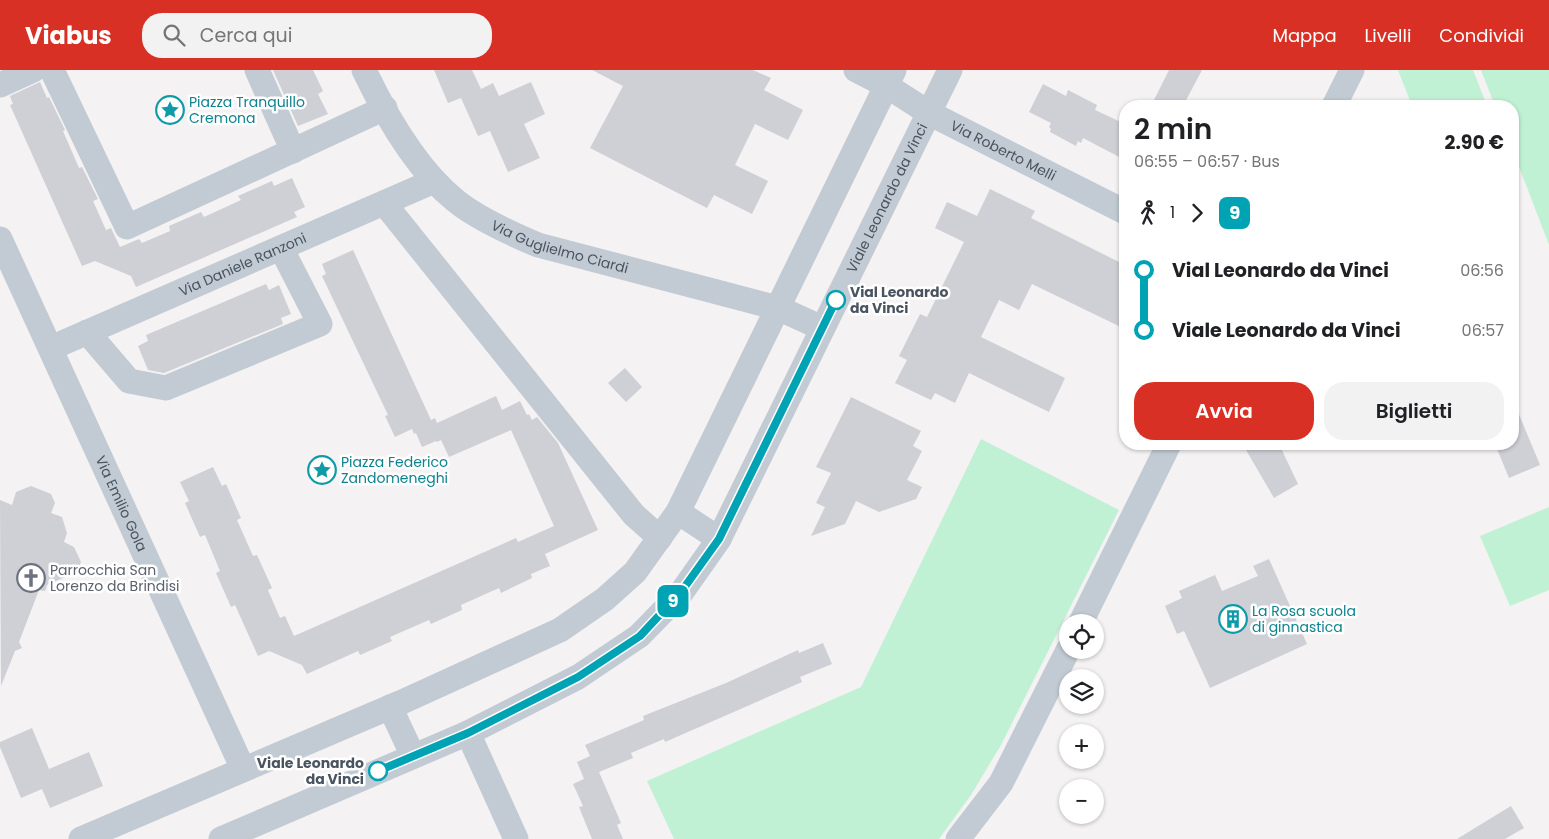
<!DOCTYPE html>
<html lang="it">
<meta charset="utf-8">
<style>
:root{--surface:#fff;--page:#f2f2f2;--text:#202124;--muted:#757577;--accent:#d93025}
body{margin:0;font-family:Poppins,sans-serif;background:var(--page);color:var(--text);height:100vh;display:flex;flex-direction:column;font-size:19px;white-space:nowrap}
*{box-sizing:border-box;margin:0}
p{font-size:16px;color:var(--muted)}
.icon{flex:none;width:28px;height:28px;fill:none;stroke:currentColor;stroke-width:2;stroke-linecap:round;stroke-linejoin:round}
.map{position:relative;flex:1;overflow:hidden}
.panel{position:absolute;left:1119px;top:30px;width:400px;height:350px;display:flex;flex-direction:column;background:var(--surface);border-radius:20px;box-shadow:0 1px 4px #0004}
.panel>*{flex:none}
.badge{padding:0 10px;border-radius:8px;font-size:18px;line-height:32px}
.fabs{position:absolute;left:1059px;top:544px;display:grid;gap:10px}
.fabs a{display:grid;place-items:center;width:45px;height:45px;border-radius:50%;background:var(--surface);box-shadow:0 1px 4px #0004;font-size:25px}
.map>.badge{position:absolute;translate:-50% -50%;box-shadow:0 0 0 2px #fff}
.legs{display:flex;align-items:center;gap:8px;height:55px;padding:0 15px;font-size:16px}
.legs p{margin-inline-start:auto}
.overview{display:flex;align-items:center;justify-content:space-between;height:85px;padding:0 15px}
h1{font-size:28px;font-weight:600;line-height:38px}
.cta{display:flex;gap:10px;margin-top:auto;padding:10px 15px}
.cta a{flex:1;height:58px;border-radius:20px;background:var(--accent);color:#fff;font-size:20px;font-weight:600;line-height:58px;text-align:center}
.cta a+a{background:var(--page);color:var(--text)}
ul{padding:0 15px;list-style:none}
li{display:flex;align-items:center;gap:18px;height:60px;font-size:19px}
li i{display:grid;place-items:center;width:8px;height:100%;margin:0 6px;background:currentColor}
li i::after{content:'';width:12px;height:12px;margin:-6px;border:4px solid;border-radius:50%;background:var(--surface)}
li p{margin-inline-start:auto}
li:first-child i{background:linear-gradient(#0000 50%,currentColor 0)}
li:last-child i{background:linear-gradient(currentColor 50%,#0000 0)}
header{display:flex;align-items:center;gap:30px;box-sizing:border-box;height:70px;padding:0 25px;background:var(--accent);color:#fff}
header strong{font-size:24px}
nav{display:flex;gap:28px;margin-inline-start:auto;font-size:18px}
.search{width:350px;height:45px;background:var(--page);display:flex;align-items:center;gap:12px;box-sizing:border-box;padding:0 18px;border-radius:20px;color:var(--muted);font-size:19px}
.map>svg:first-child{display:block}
.green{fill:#c1f1d5}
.building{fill:#ced0d6}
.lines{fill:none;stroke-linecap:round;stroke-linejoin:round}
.minor{stroke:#c2cbd3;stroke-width:25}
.line-1-casing{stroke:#fff;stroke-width:11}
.line-1{stroke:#00a3b4;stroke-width:8}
.stop-1-dot{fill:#fff;stroke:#00a3b4;stroke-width:2.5}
.labels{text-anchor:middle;stroke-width:5;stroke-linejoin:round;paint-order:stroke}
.culture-label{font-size:14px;fill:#0d838f;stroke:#fff;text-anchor:start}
.street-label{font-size:14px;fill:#495460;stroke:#fff}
.stop-label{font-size:14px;font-weight:bold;fill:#495460;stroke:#fff;text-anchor:start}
.worship-label{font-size:14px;fill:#5b616d;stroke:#fff;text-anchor:start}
</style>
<header>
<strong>Viabus</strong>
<div class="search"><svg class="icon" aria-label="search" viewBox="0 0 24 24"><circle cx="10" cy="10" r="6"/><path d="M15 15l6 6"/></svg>Cerca qui</div>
<nav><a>Mappa</a><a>Livelli</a><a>Condividi</a></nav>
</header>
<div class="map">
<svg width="1549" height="769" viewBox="0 0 1549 769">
<rect width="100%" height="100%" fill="#f4f2f2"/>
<g class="green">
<polygon points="1398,0 1473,0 1487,36 1412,36"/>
<polygon points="1481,0 1549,0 1549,175 1513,81 1512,36 1495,36"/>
<polygon points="981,369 1119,440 1001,675 971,725 939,769 674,769 647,711 861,617"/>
<polygon points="1549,437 1549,520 1510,536 1480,466"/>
</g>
<g class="building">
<polygon points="273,0 313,0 323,21 318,24 328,44 298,56"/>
<polygon points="434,0 472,0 481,19 493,13 499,26 531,12 545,44 524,54 540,88 508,102 490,61 478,66 461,28 448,33"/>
<polygon points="592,0 753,0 771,8 764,20 803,40 788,70 755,54 735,95 768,111 752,144 714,125 707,138 590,78 623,16"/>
<polygon points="1169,0 1202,0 1183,36 1151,36"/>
<polygon points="40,12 47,28 49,27 65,60 63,61 79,98 82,97 98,129 93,131 106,160 111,158 120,177 139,169 142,173 170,161 169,156 201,142 204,147 241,130 238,126 272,111 274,116 292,108 305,137 294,142 297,147 136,217 131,206 95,191 82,196 10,35 13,34 10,26"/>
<polygon points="1043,14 1066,26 1068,20 1097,35 1095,40 1125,54 1125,90 1083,68 1081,73 1078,71 1076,76 1050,62 1051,59 1049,57 1051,53 1029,42"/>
<polygon points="990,119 1035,141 1031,148 1125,195 1125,259 1032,214 1019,240 999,230 981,267 1065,308 1049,342 969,303 955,333 935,323 931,330 895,313 907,290 899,286 920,244 927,247 964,172 935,158 947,132 977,146"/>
<polygon points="353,180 431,350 435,348 437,353 496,326 502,340 520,331 527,345 529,344 532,350 537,347 558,373 598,460 545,484 550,496 531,504 532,508 501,523 499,518 461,535 462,540 431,554 429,550 390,567 392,571 360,585 358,581 307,604 302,595 269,581 258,586 235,535 231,537 216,503 220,501 205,465 200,467 185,433 189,431 180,412 213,397 222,416 226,414 241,448 237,450 253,486 257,485 272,518 268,520 280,548 285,546 294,566 516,468 518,472 554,456 511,360 449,387 441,370 437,372 436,371 422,377 416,363 414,364 412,359 395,367 385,346 388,345 322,206 326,204 322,194"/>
<polygon points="266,214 269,220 279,215 291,244 281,248 283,254 164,303 148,300 138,276 148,271 146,265"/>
<polygon points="625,298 642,317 626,332 608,313"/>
<polygon points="851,327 921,361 913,376 922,381 907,410 922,417 916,429 879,442 856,431 845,454 811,466 825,437 816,433 831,403 816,397"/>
<polygon points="1513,330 1540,395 1509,408 1495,374 1512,374"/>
<polygon points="1254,374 1279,374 1298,414 1274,428 1246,380"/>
<polygon points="31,416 51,424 55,433 51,443 62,447 67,463 64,472 74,477 81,492 77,502 47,515 45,521 39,520 19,572 22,578 15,581 1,616 0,430 12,435 16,422"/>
<polygon points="1269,489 1307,574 1210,618 1184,561 1177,564 1165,536 1182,528 1179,521 1215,505 1222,521 1258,506 1253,496"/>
<polygon points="823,573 832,594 800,607 802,612 665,672 664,669 631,683 633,688 599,702 621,753 617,755 623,769 592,769 579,737 583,736 573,714 584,709 577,692 590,686 585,675 644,650 643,646 726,613 798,580 799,583"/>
<polygon points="32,658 49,699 89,682 103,716 50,738 42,719 21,728 0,677 0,672"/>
<polygon points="1511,736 1524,758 1505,769 1457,769"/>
</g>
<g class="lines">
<g class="minor">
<polyline points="52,0 127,157 385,38"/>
<polyline points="257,0 293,81"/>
<path id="s1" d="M364,0C386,46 416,99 456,131C478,149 512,164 538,175L778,238L822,258"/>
<path id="s2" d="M856,0L887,16L929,43L1125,142"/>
<polyline points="0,15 33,0"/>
<polyline points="1334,36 1352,0"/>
<polyline points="384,133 634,445 660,468"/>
<path id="s3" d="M0,169L243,699"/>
<polyline points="87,262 129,311 166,318 320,254 281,178"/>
<path id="s4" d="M51,278L434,111"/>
<polyline points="678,442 719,469"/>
<polyline points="1081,552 1169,374"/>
<polyline points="390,637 413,686"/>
<polyline points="468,663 516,769"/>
<polyline points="81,769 402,632 560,560 605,529 635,502 678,442 894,0"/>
<path id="s5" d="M221,769L468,663L578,607L639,566L681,523L719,469L950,0"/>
<polyline points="958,769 1001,713 1068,580"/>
</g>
</g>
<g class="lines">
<defs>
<polyline id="line-1" points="378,701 468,663 578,607 640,566 681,522 719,469 836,230"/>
</defs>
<use href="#line-1" class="line-1-casing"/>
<use href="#line-1" class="line-1"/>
</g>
<defs>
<symbol id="sight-ring" viewBox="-11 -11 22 22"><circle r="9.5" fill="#fff" stroke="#0f9aa8" stroke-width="1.5"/><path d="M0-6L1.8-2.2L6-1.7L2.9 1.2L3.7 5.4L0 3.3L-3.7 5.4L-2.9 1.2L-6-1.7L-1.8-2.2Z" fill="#0f9aa8"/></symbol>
<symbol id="church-ring" viewBox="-11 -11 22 22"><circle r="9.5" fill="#fff" stroke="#6b7280" stroke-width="1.5"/><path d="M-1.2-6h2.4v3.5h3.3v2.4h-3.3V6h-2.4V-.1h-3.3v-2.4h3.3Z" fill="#6b7280"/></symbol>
<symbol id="building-ring" viewBox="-11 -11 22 22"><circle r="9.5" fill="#fff" stroke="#0f9aa8" stroke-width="1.5"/><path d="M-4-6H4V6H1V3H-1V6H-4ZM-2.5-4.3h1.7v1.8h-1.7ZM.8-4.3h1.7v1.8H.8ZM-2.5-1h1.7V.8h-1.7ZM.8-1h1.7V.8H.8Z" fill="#0f9aa8"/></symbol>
</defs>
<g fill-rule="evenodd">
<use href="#sight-ring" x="154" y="24" width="32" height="32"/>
<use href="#sight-ring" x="306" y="384" width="32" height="32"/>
<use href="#church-ring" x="15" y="492" width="32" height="32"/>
<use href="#building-ring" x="1217" y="533" width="32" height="32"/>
</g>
<g class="stop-1-dot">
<circle cx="836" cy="230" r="9"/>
<circle cx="378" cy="701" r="9"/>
</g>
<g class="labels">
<g class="culture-label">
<text x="189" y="37">Piazza Tranquillo<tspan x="189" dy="16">Cremona</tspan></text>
<text x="341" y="397">Piazza Federico<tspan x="341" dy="16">Zandomeneghi</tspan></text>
<text x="1252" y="546">La Rosa scuola<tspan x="1252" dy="16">di ginnastica</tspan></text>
</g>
<g class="street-label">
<text dy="5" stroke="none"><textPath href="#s2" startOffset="168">Via Roberto Melli</textPath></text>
<text dy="5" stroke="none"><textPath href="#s5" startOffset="972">Viale Leonardo da Vinci</textPath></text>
<text dy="5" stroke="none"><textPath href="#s1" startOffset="276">Via Guglielmo Ciardi</textPath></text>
<text dy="5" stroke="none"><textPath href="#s4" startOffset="209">Via Daniele Ranzoni</textPath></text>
<text dy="5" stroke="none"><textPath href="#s3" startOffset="291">Via Emilio Gola</textPath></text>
</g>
<g class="stop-label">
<text x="850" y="227">Vial Leonardo<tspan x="850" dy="16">da Vinci</tspan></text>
<text x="364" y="698" text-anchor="end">Viale Leonardo<tspan x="364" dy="16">da Vinci</tspan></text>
</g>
<g class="worship-label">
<text x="50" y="505">Parrocchia San<tspan x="50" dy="16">Lorenzo da Brindisi</tspan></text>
</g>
</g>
</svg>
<div class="fabs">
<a><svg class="icon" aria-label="locate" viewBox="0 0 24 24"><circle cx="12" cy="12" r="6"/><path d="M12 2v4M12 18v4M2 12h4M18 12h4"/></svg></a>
<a><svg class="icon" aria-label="layers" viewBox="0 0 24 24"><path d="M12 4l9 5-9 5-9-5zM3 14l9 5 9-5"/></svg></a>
<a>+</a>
<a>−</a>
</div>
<b class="badge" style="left:673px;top:531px;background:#00a3b4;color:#fff">9</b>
<section class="panel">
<div class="overview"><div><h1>2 min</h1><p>06:55 – 06:57 · Bus</p></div><b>2.90 €</b></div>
<div class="legs"><svg class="icon" aria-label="walk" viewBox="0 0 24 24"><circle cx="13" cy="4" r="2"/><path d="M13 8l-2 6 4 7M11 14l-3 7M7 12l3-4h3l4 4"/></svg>1<svg class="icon" aria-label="forward" viewBox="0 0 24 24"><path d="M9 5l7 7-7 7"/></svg><b class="badge" style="background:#00a3b4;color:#fff">9</b></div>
<ul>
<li><i style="color:#00a3b4"></i><b>Vial Leonardo da Vinci</b><p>06:56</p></li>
<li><i style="color:#00a3b4"></i><b>Viale Leonardo da Vinci</b><p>06:57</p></li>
</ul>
<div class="cta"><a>Avvia</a><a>Biglietti</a></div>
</section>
</div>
